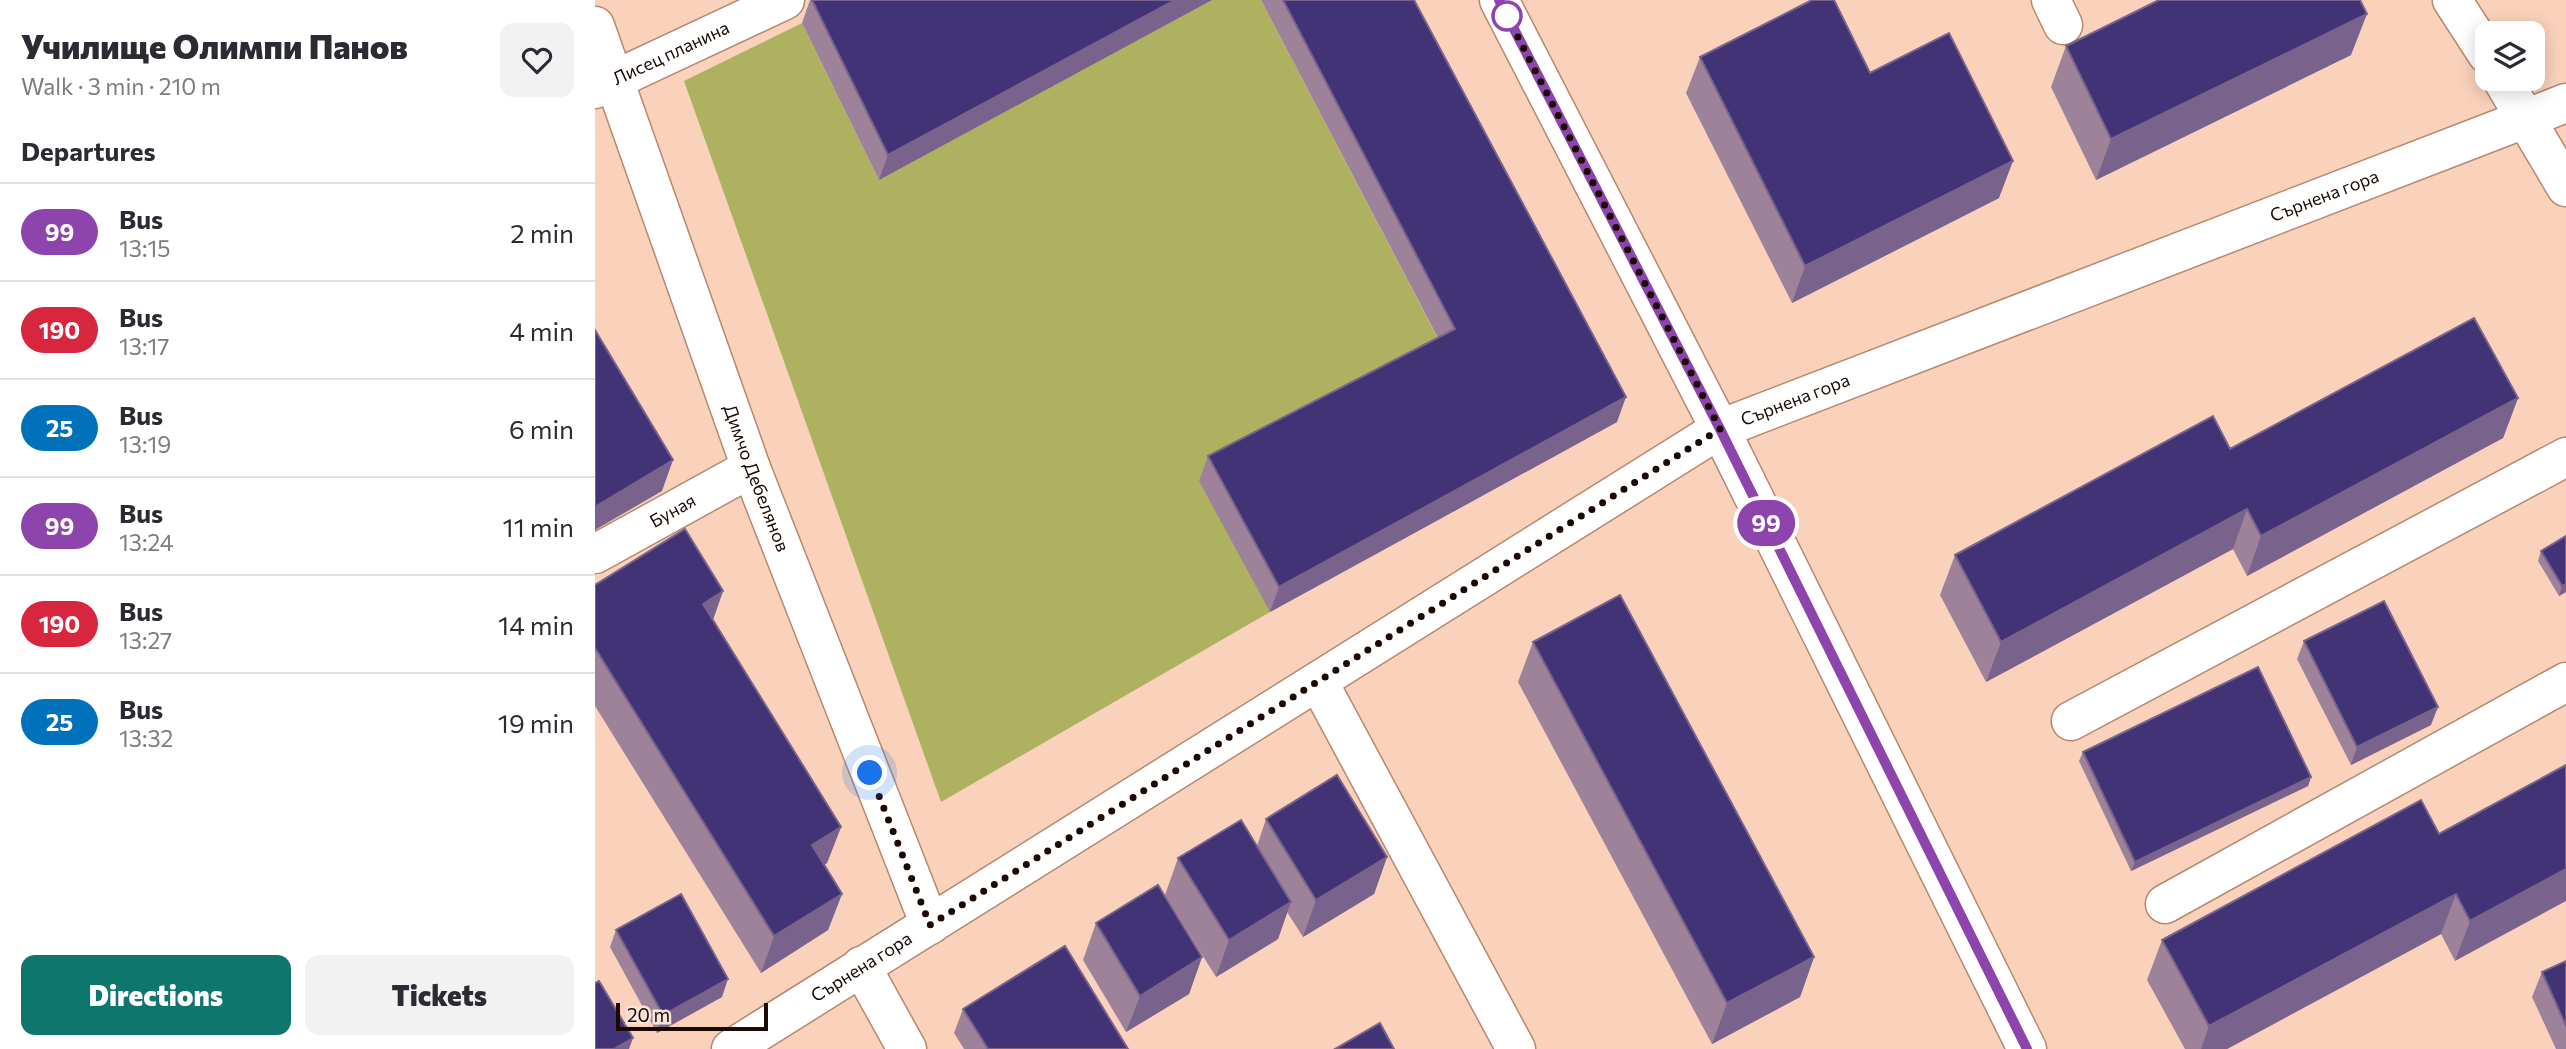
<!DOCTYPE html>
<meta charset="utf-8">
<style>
:root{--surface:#fff;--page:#f2f2f3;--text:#2b2b33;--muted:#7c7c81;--line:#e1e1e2;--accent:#0f766e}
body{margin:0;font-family:Commissioner,sans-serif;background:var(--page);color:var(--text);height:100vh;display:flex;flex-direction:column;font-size:26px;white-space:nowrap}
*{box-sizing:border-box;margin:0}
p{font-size:23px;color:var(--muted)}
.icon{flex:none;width:38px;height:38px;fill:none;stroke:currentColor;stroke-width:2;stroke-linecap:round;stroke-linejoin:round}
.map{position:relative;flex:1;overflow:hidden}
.details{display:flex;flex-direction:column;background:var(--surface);width:595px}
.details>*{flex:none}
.badge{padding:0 14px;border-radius:23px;font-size:24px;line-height:46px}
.tools{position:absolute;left:1880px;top:21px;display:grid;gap:14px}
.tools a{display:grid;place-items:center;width:70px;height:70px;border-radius:14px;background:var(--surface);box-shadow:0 4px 18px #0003;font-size:35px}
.scale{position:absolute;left:21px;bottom:18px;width:152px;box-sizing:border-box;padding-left:7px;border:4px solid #1a0a03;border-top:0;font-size:19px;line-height:24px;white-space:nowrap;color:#1a0a03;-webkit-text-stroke:5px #f9e4d9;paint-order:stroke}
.you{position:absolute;width:35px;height:35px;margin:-18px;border:5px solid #fff;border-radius:50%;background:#1a73e8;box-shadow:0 0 0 10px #1a73e833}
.map>.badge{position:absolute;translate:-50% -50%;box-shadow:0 0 0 4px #fff}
h2{padding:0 21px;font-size:26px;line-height:63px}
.round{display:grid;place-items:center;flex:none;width:74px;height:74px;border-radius:14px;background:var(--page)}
.head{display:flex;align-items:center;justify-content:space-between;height:119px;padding:0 21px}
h1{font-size:33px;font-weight:800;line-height:52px}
.button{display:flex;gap:14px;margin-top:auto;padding:14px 21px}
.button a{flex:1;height:80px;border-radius:14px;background:var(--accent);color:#fff;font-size:28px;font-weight:800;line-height:80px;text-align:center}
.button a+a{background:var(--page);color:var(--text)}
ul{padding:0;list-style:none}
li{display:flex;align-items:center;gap:21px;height:98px;padding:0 21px;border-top:2px solid var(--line)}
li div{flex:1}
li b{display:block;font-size:26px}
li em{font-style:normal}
li .badge{min-width:77px;font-weight:700;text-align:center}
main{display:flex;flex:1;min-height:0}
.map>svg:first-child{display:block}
.park{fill:#aeb160}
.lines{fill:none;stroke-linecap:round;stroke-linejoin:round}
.minor-casing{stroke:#b6886f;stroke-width:41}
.major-casing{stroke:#b6886f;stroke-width:41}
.minor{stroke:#fff;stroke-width:38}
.major{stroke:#fff;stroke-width:38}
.wall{fill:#9e829a}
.shaded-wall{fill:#79638c}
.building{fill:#423377;stroke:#79638c;stroke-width:2}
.line-casing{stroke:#fff;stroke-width:16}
.line{stroke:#8e44ad;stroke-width:10}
.walk{stroke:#1a0a03;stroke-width:7;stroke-dasharray:0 12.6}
.stop-dot{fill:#fff;stroke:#8e44ad;stroke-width:3.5}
.labels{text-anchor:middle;stroke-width:7;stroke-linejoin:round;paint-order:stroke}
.street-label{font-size:18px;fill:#1a0a03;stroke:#f9e4d9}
</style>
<main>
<section class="details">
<div class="head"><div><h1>Училище Олимпи Панов</h1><p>Walk · 3 min · 210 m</p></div><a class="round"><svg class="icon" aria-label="heart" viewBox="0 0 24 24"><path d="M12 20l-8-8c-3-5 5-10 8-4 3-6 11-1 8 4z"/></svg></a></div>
<h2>Departures</h2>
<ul>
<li><span class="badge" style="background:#8e44ad;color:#fff">99</span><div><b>Bus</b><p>13:15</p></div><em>2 min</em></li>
<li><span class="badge" style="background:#d7263d;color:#fff">190</span><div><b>Bus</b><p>13:17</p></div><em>4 min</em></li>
<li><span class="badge" style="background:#0072bc;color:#fff">25</span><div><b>Bus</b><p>13:19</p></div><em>6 min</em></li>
<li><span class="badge" style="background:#8e44ad;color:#fff">99</span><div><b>Bus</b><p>13:24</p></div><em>11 min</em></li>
<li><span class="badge" style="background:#d7263d;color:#fff">190</span><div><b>Bus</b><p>13:27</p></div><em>14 min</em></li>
<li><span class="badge" style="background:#0072bc;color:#fff">25</span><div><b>Bus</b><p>13:32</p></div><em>19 min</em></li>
</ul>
<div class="button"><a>Directions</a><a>Tickets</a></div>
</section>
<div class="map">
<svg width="1971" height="1049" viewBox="0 0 1971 1049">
<rect width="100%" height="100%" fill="#fad2bc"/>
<polygon class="park" points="617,0 666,0 851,354 675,612 346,802 89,81 207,23 284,180"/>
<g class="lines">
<defs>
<g id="minor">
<polyline points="1456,0 1468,25"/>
<polyline points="1857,0 1892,54"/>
<path id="s1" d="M0,26L156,468L335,925"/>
<polyline points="1907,79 1971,187"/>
<path id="s2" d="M0,89L190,0"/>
<path id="s3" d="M0,554L156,468"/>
<polyline points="724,683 921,1049"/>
<polyline points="1476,721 1971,457"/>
<polyline points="1570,904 1971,682"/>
<polyline points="266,966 312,1049"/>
<path id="s4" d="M136,1049L1125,429L1971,103"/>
</g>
<polyline id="major" points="904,0 1125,429 1432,1049"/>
</defs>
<use href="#minor" class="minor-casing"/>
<use href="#major" class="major-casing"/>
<use href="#minor" class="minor"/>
<use href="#major" class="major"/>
</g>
<g class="wall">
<polygon points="215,0 617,0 284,180 207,23"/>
<polygon points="666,0 819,0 1022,422 675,612 604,481 613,456 843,338"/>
<polygon points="1471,46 1756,55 1501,180 1456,87"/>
<polygon points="1105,57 1275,73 1404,198 1197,303 1091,93"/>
<polygon points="1923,398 1908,438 1652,576 1638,549 1391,682 1345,595 1360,555 1635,449"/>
<polygon points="1971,536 1971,592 1964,596 1943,561 1946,551"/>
<polygon points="0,585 128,591 118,620 246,827 232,863 229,865 247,894 233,930 166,973 0,706"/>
<polygon points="1709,641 1836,725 1756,765 1702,659"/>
<polygon points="938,642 1219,957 1205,997 1117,1044 923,682"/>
<polygon points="1488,752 1716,777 1713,786 1536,871 1484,761"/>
<polygon points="1971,765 1860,961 1846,934 1632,1049 1590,1049 1552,980 1567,940 1844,834"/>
<polygon points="671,819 792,857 779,894 708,937 692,912 683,939 621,977 570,895 583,858 662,846"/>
<polygon points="501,923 607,957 594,994 531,1032 488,960"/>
<polygon points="21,930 127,997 62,1033 15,947"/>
<polygon points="1971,961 1971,1049 1961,1049 1937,997 1947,972"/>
<polygon points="368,1009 533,1049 369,1049 359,1033"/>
</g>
<g class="shaded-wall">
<polygon points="580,0 617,0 284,180 293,155"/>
<polygon points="1772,14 1756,55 1501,180 1516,139"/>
<polygon points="1418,161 1404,198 1197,303 1210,266"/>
<polygon points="1031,397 1022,422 675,612 684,587"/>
<polygon points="1923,398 1908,438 1652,576 1666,536"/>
<polygon points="78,460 67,491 0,530 0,507"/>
<polygon points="1652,509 1638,549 1391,682 1406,642"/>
<polygon points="1971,584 1971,592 1964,596 1967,586"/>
<polygon points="128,591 115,628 108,604"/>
<polygon points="1843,707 1836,725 1756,765 1762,747"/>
<polygon points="1716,777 1713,786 1536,871 1540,862"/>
<polygon points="246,827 232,863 203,882 217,845"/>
<polygon points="792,857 779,894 708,937 721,900"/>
<polygon points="1971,869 1971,901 1860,961 1875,921"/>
<polygon points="247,894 233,930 166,973 179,936"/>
<polygon points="1861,894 1846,934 1632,1049 1606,1049 1614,1026"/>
<polygon points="696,902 683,939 621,977 634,940"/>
<polygon points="607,957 594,994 531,1032 545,996"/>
<polygon points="1219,957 1205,997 1117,1044 1132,1003"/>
<polygon points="133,979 127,997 62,1033 68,1015"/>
<polygon points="38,1038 34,1049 19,1049"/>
</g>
<g class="building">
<polygon points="217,0 580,0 293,155"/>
<polygon points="688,0 819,0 1031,397 684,587 613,456 860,329"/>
<polygon points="1217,0 1239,0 1275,73 1354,33 1418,161 1210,266 1105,57"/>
<polygon points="1564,0 1765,0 1772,14 1516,139 1471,46"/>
<polygon points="1879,318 1923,398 1666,536 1652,509 1406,642 1360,555 1618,416 1635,449"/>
<polygon points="0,330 78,460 0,507"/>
<polygon points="90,529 128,591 108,604 246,827 217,845 247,894 179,936 0,648 0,585"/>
<polygon points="1971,536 1971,584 1967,586 1946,551"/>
<polygon points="1025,595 1219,957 1132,1003 938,642"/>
<polygon points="1789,601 1843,707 1762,747 1709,641"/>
<polygon points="1663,667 1716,777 1540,862 1488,752"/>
<polygon points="1971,765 1971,869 1875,921 1861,894 1614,1026 1567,940 1826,800 1844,834"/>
<polygon points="742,775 792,857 721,900 671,819"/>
<polygon points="646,820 696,902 634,940 583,858"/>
<polygon points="563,885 607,957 545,996 501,923"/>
<polygon points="86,894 133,979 68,1015 21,930"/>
<polygon points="470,946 533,1049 393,1049 368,1009"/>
<polygon points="1971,961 1971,1026 1947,972"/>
<polygon points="4,981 38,1038 19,1049 0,1049 0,983"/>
<polygon points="785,1023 799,1049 740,1049"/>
</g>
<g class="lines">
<defs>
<polyline id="line" points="904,0 1125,429 1432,1049"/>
</defs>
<use href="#line" class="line-casing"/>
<use href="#line" class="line"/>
<polyline class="walk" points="275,773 335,925 1125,429 912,16"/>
</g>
<circle class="stop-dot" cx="912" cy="16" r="14"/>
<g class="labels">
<g class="street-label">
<text dy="6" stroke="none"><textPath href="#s2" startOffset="84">Лисец планина</textPath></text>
<text dy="6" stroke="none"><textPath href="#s4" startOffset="1815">Сърнена гора</textPath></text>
<text dy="6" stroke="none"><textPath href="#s4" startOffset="1248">Сърнена гора</textPath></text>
<text dy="6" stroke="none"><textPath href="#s1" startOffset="480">Димчо Дебелянов</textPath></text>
<text dy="6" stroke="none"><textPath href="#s3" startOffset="89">Буная</textPath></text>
<text dy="6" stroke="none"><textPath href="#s4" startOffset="154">Сърнена гора</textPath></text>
</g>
</g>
</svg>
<div class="tools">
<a><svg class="icon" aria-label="layers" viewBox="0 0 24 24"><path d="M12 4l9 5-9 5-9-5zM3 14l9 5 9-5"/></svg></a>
</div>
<div class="scale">20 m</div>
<div class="you" style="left:275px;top:773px"></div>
<b class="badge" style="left:1171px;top:523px;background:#8e44ad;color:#fff">99</b>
</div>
</main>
